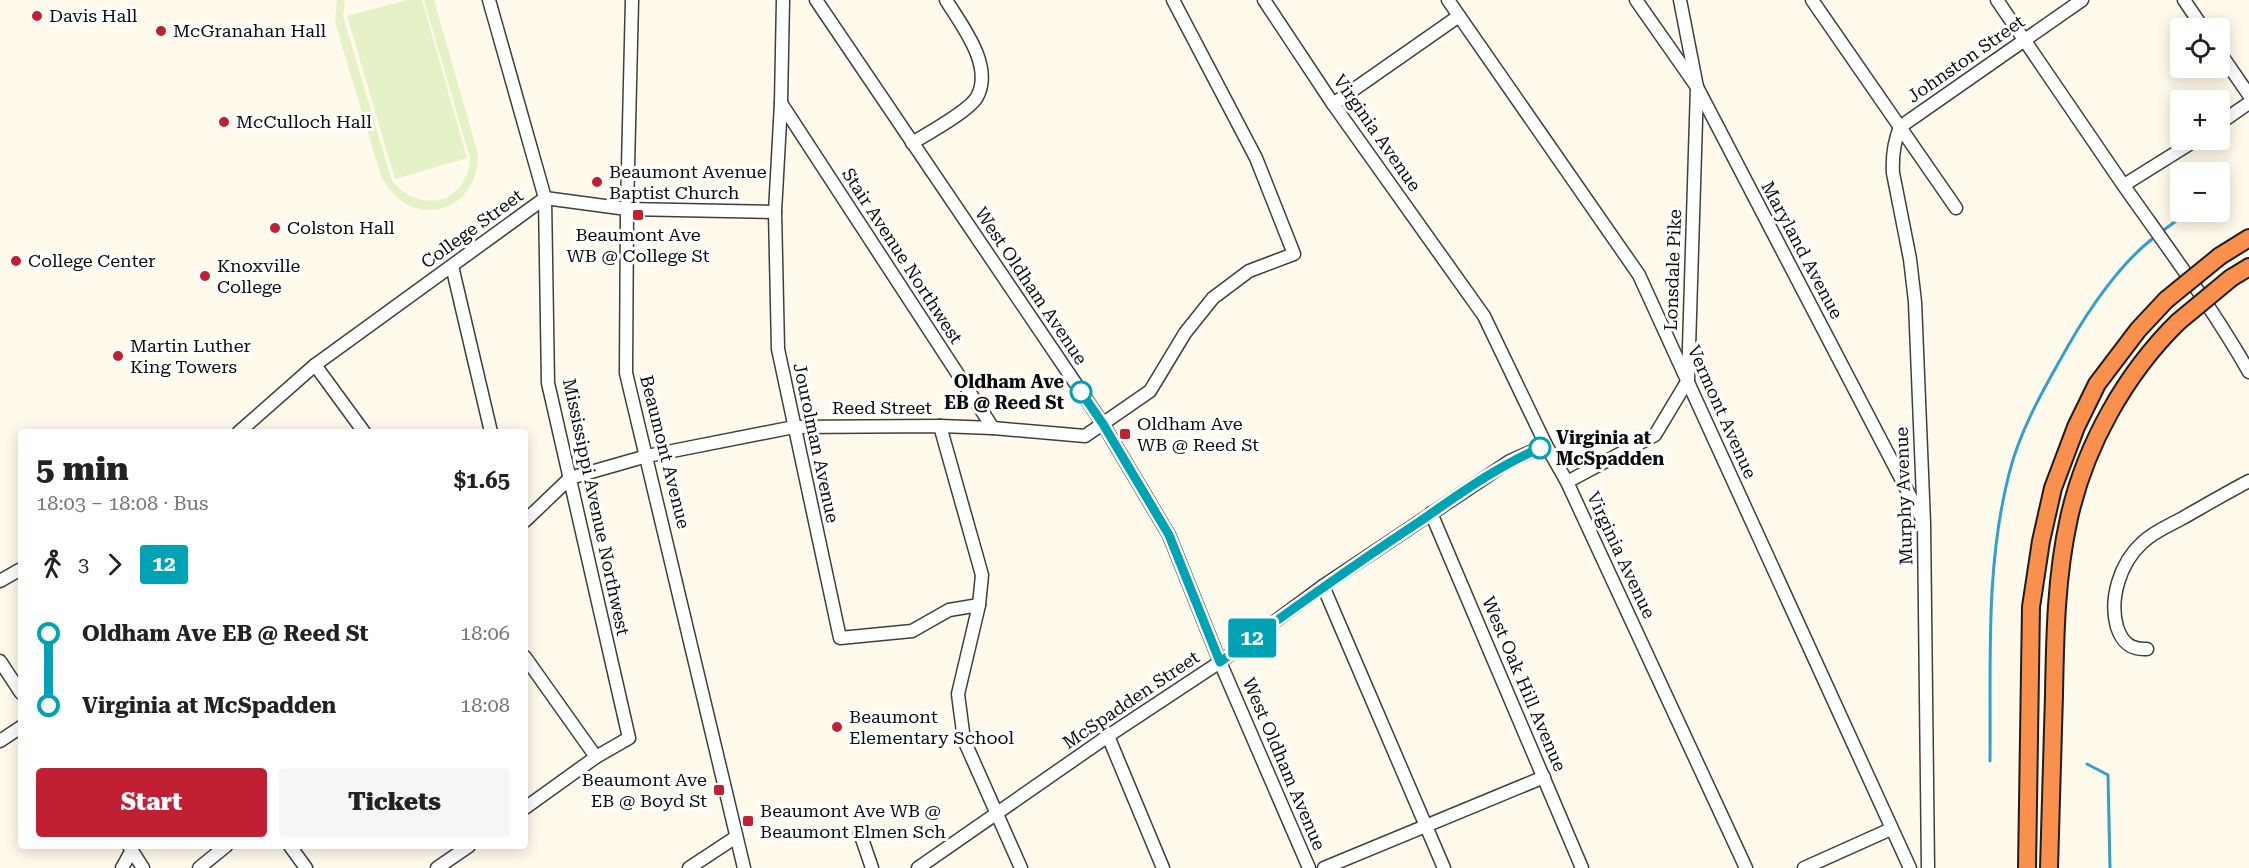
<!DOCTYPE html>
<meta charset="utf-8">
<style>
:root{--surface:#fff;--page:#f6f6f6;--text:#222;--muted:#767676;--accent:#c11f33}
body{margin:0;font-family:"Roboto Serif",serif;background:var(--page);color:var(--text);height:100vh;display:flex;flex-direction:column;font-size:22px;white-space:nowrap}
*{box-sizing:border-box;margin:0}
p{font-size:20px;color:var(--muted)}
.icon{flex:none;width:33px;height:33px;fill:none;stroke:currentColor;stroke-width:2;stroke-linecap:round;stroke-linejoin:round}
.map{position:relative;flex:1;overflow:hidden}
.side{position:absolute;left:18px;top:429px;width:510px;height:420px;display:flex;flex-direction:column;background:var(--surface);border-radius:6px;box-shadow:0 3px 15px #0003}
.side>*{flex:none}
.badge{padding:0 12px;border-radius:4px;font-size:21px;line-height:39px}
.buttons{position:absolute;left:2170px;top:18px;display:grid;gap:12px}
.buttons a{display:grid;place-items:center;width:60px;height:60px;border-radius:6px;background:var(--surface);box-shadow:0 3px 15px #0003;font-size:30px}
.map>.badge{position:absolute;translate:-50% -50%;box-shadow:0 0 0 3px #fff}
.legs{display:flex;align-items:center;gap:9px;height:66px;padding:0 18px;font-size:20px}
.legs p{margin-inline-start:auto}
.overview{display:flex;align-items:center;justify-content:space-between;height:102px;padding:0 18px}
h1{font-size:33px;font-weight:800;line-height:45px}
.primary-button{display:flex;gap:12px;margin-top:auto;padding:12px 18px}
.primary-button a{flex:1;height:69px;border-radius:6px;background:var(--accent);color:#fff;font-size:24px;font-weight:800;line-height:69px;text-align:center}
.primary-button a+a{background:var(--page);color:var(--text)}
ul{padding:0 18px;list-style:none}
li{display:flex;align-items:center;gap:21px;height:72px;font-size:22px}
li i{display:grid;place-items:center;width:9px;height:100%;margin:0 8px;background:currentColor}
li i::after{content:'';width:15px;height:15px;margin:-8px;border:4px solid;border-radius:50%;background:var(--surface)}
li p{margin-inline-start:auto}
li:first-child i{background:linear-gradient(#0000 50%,currentColor 0)}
li:last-child i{background:linear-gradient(currentColor 50%,#0000 0)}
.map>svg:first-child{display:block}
.pitch{fill:#e5f1c6}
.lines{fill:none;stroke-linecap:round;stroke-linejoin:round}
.stream{stroke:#329ed2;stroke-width:3}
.minor-casing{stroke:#3f3f3f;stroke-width:15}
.highway-casing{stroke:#1d1d1d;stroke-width:20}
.minor{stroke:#fff;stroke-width:12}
.highway{stroke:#fa904e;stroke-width:16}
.highway-bridge-casing{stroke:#1d1d1d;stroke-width:20;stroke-linecap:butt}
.highway-bridge{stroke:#fa904e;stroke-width:16}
.line-1-casing{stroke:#fff;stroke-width:14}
.line-1{stroke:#00a3b4;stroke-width:9}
.poi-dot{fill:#c11f33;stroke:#fff;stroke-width:2}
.stop-1-dot{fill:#fff;stroke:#00a3b4;stroke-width:3}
.labels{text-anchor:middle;stroke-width:6;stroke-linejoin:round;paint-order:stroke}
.poi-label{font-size:18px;fill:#0c0c0c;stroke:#fff;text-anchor:start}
.street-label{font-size:18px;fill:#0c0c0c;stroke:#fff}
.stop-label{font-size:18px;font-weight:bold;fill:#0c0c0c;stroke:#fff;text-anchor:end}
</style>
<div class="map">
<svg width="2249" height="868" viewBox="0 0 2249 868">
<rect width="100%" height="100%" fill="#fffaeb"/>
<g class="pitch">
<path d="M337,0H345L343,16L392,181C421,215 467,204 470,158L424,0H434L478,154C478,216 408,231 381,176L335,22Z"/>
<polygon points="407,0 422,0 467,158 395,179 347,16"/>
</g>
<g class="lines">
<g class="stream">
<polyline points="2161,232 2176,221"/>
<path d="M1990,761C1991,666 1985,567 2009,474C2020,429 2045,387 2068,346C2089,309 2121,262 2156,236"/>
<polyline points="2087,764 2108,775 2110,868"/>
</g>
<defs>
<g id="minor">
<polyline points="489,0 545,198 548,383 629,738 596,757 525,808"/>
<polyline points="632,0 627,209 626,373 744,868"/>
<polyline points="783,0 781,103 775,212 778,349 840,638 912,631 949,610 979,605"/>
<polyline points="816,0 1103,424 1169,535 1220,662 1309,868"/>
<polyline points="1264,0 1333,104 1484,316 1546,445 1567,482 1746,868"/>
<polyline points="1448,0 1639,275 1910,868"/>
<polyline points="1636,0 1697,87 1922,519"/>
<polyline points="1812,0 1956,208"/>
<path d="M1997,0C2039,62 2081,124 2124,186C2167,247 2212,307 2249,372"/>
<polyline points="2184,0 2203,28"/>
<polyline points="2220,53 2249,95"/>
<polyline points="781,103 993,428"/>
<polyline points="1333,104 1459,16"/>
<polyline points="2220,123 2249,103"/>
<path d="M912,143C927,134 969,111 977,97C994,66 962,26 946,0"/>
<polyline points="2124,185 2196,140"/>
<polyline points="452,266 491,432"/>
<polyline points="315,365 364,432"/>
<polyline points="940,426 982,575 979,605 958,694 964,740 1021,868"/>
<polyline points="239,432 315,365 545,198 627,209 775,212"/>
<polyline points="1567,482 1655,435 1688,380 1697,87 1680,0"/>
<polyline points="1431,513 1582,868"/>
<polyline points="525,521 570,478 647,456 794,427 940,426 993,428 1085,436 1150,391 1185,333 1213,298 1249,271 1294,254 1256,158 1173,0"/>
<polyline points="0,581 21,569"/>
<polyline points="1323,586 1444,868"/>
<path d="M2147,649C2130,650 2122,642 2117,627C2109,599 2120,563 2142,543C2153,532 2168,526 2181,519C2204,506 2226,493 2249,481"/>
<polyline points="525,657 596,757"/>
<polyline points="0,661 21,693"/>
<polyline points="1108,736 1163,868"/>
<polyline points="0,741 21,727"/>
<polyline points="860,833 872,868"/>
<polyline points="129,846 143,868"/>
<polyline points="290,846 306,868"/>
<polyline points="122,868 132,850"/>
<polyline points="199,868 226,846"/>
<polyline points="437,868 469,846"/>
<polyline points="689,868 736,837"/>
<polyline points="918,868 1108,736 1220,662 1323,586 1380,548 1510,461 1546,445"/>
<polyline points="1324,868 1544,777"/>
<polyline points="1804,868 1891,829"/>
<path d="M1928,868L1924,523L1915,302L1910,259L1893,173C1892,156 1894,142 1900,127L2082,0"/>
</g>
<g id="highway">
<polyline points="2220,256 2249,238"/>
<polyline points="2231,278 2249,267"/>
<polyline points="2027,868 2031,607 2041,541 2053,488 2076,427 2097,384 2138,330 2166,300"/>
<path d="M2049,868C2051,810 2052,753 2054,695C2055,636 2056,576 2069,518C2085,446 2125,374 2178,322"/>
</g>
</defs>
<use href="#minor" class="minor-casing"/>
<use href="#highway" class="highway-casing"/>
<use href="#minor" class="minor"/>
<use href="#highway" class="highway"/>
<defs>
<g id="highway-bridge">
<polyline points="2166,300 2220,256"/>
<polyline points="2178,322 2231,278"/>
</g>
</defs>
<use href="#highway-bridge" class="highway-bridge-casing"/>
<use href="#highway-bridge" class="highway-bridge"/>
</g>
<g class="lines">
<defs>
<path id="line-1" d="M1081,392L1103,424L1169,535L1220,662C1285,614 1351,567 1419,522C1458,495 1496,467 1540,448"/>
</defs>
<use href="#line-1" class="line-1-casing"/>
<use href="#line-1" class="line-1"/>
</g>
<g class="poi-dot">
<circle cx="37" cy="16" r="6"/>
<circle cx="161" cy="31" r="6"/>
<circle cx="224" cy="122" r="6"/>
<circle cx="597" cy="182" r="6"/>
<rect x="632" y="209" width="12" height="12" rx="3"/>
<circle cx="275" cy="228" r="6"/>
<circle cx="16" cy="261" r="6"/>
<circle cx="205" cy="276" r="6"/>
<circle cx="118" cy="356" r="6"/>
<rect x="1119" y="428" width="12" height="12" rx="3"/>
<circle cx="837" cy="727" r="6"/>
<rect x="713" y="784" width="12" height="12" rx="3"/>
<rect x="742" y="815" width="12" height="12" rx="3"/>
</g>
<g class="stop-1-dot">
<circle cx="1081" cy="392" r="10"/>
<circle cx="1540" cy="448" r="10"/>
</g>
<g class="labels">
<g class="poi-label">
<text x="49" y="22">Davis Hall</text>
<text x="173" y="37">McGranahan Hall</text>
<text x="236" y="128">McCulloch Hall</text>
<text x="609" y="178">Beaumont Avenue<tspan x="609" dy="21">Baptist Church</tspan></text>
<text x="287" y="234">Colston Hall</text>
<text x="638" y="241" text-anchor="middle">Beaumont Ave<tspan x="638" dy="21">WB @ College St</tspan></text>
<text x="28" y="267">College Center</text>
<text x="217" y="272">Knoxville<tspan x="217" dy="21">College</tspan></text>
<text x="130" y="352">Martin Luther<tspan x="130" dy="21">King Towers</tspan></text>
<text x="1137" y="430">Oldham Ave<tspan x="1137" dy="21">WB @ Reed St</tspan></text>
<text x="849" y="723">Beaumont<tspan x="849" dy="21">Elementary School</tspan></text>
<text x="707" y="786" text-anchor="end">Beaumont Ave<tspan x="707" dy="21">EB @ Boyd St</tspan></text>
<text x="760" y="817">Beaumont Ave WB @<tspan x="760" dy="21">Beaumont Elmen Sch</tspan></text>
</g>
<g class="street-label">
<text transform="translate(1966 59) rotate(-35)" y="6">Johnston Street</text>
<text transform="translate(1377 133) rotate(55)" y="6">Virginia Avenue</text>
<text transform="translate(472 229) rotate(-36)" y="6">College Street</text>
<text transform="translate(1802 250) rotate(62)" y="6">Maryland Avenue</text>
<text transform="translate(902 256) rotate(57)" y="6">Stair Avenue Northwest</text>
<text transform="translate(1673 270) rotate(-88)" y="6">Lonsdale Pike</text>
<text transform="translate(1031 286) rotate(56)" y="6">West Oldham Avenue</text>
<text x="882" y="414">Reed Street</text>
<text transform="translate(1722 412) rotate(66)" y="6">Vermont Avenue</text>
<text transform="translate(816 443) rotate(78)" y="6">Jourolman Avenue</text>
<text transform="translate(665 452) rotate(76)" y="6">Beaumont Avenue</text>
<text transform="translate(1904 496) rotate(-92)" y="6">Murphy Avenue</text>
<text transform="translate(596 507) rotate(78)" y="6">Mississippi Avenue Northwest</text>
<text transform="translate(1621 555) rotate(65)" y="6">Virginia Avenue</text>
<text transform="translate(1524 684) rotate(67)" y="6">West Oak Hill Avenue</text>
<text transform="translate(1131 700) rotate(-34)" y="6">McSpadden Street</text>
<text transform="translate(1284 764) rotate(67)" y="6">West Oldham Avenue</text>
</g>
<g class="stop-label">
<text x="1064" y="388">Oldham Ave<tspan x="1064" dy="21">EB @ Reed St</tspan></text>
<text x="1556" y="444" text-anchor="start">Virginia at<tspan x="1556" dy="21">McSpadden</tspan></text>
</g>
</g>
</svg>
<div class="buttons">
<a><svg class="icon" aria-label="locate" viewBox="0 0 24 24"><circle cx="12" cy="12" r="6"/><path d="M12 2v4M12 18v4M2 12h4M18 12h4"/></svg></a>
<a>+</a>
<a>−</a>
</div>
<b class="badge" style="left:1252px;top:638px;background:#00a3b4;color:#fff">12</b>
<section class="side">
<div class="overview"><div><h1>5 min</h1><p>18:03 – 18:08 · Bus</p></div><b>$1.65</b></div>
<div class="legs"><svg class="icon" aria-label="walk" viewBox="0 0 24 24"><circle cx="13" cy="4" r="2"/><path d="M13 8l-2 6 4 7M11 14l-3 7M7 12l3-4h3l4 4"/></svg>3<svg class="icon" aria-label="forward" viewBox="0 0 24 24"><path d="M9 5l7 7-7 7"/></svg><b class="badge" style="background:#00a3b4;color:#fff">12</b></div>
<ul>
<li><i style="color:#00a3b4"></i><b>Oldham Ave EB @ Reed St</b><p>18:06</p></li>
<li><i style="color:#00a3b4"></i><b>Virginia at McSpadden</b><p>18:08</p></li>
</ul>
<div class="primary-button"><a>Start</a><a>Tickets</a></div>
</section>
</div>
